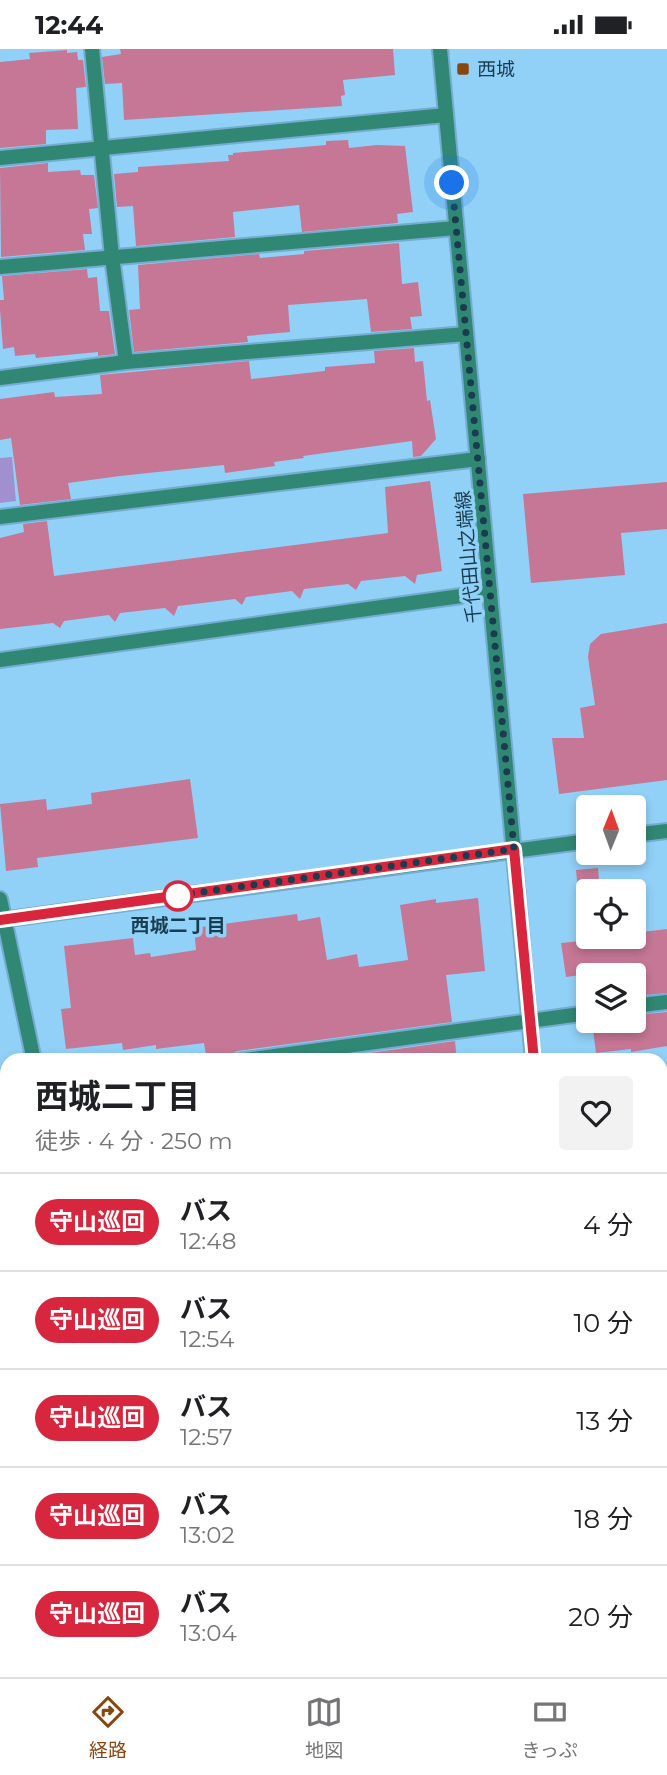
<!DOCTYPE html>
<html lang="ja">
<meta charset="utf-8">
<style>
:root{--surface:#fff;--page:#f2f2f2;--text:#202124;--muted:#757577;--line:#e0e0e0;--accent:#874710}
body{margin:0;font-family:Montserrat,"Noto Sans JP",sans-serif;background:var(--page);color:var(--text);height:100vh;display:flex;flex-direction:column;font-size:26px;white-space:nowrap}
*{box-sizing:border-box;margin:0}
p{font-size:23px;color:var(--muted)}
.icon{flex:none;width:38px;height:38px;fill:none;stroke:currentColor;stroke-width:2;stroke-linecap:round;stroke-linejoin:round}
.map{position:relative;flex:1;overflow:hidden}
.details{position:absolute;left:0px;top:1004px;width:668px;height:625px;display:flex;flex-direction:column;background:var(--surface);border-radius:21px 21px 0 0;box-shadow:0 4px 10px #0003}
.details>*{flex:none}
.badge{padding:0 14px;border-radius:23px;font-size:24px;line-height:46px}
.needle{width:46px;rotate:1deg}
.tools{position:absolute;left:576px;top:746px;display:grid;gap:14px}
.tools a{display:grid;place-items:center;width:70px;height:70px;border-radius:7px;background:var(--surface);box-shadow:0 4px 10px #0003;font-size:35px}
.you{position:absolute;width:35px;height:35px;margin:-18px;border:5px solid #fff;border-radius:50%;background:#1a73e8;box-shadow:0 0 0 10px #1a73e833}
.map>.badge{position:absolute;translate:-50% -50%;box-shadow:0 0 0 4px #fff}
.round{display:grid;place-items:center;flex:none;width:74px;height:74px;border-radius:7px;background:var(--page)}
.overview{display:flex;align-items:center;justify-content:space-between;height:119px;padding:0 35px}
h1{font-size:33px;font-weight:700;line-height:52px}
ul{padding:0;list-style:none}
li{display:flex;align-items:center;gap:21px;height:98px;padding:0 35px;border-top:2px solid var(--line)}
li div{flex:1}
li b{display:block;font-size:26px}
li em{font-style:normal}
li .badge{min-width:77px;font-weight:700;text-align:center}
.status{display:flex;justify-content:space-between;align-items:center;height:49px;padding:0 35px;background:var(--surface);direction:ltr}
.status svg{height:19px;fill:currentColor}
.menu{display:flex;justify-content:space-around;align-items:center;height:98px;border-top:2px solid var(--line);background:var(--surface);font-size:19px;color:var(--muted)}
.menu a{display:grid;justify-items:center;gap:4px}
.menu .selected{color:var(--accent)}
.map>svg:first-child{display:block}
.green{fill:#a090cf}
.building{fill:#c67796}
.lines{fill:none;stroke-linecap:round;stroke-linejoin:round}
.minor-casing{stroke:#74adcf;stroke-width:18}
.tertiary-casing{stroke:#74adcf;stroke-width:18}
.minor{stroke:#308773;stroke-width:14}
.tertiary{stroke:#308773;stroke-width:14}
.line-casing{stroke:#fff;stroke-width:16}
.line{stroke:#d7263d;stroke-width:10}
.walk{stroke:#193c4f;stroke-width:7;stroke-dasharray:0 12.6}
.poi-dot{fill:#874710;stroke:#91d1f7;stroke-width:2.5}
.stop-dot{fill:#fff;stroke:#d7263d;stroke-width:3.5}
.labels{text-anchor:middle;stroke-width:7;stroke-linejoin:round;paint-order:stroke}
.poi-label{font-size:19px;fill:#193c4f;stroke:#91d1f7;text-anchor:start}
.street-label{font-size:19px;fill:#193c4f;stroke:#91d1f7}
.stop-label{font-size:19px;font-weight:bold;fill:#193c4f;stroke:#91d1f7}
</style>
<div class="status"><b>12:44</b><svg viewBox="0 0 49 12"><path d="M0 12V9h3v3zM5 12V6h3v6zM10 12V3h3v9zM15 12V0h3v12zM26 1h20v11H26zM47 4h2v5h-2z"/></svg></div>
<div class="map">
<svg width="667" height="1628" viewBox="0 0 667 1628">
<rect width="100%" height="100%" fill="#91d1f7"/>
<polygon class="green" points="12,408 16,452 0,454 0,409"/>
<g class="building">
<polygon points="120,0 393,0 395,26 343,31 345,46 341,47 342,57 124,71 122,34 105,35 102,8 121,5"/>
<polygon points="67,1 67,4 77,3 78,11 83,11 86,38 76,39 78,80 46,81 46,95 0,99 0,13 30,10 29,4"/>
<polygon points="348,91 349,99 377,96 405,97 413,163 397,165 398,174 302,183 299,156 233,163 235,188 136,197 133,157 117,158 114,125 138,123 138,118 229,112 228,106 233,106 233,104 326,96 326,92"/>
<polygon points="48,114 48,123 80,121 81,126 94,126 98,159 89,160 92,185 83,185 85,201 1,208 0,119"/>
<polygon points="399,194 402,235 418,233 422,267 410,268 412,280 371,283 367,250 288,256 290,283 247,287 248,293 134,303 129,261 140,260 138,216 259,205 260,209 304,205 304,202"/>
<polygon points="87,220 88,229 97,228 100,262 109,262 115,305 98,307 98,303 36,309 35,305 15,307 14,298 3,300 0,261 0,251 4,251 2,227"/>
<polygon points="414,299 415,313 423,312 427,352 430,351 436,390 421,407 413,408 412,392 303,407 304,409 274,413 275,417 225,424 224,416 120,427 68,434 71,450 20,456 11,389 0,391 0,350 54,343 55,348 102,345 100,326 249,312 251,330 325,322 325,318 375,314 374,302"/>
<polygon points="430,432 442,522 417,526 415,535 405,527 361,532 356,541 348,535 304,540 300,550 292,542 246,548 242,556 235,550 178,557 174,567 165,559 120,564 115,573 109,566 64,572 60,579 53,574 0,580 0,489 24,483 23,475 47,472 54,527 388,484 385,438"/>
<polygon points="667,433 667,480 621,484 625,526 531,534 523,445"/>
<polygon points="667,574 667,731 559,745 552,689 584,689 580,659 595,656 588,608 590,595 601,585"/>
<polygon points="190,730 198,789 37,809 38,818 6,822 0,755 46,750 47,761 92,755 91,744"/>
<polygon points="598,819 600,842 578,842 576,821"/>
<polygon points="478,849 485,922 446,926 452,973 237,1002 232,1005 229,1012 213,1012 212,1006 206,1006 204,994 156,1000 156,996 123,1001 122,994 66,1000 61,960 71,959 64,897 133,889 135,906 150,904 151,908 196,901 194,879 297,865 298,872 320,868 327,911 357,905 359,918 408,911 400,856 436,850 436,854"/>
<polygon points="667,880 667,944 634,947 634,926 601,926 601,923 566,928 561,894 581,892 581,887 634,887 634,884"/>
<polygon points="667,963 667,997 631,1003 631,1000 596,1004 592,972 594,971 634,971 634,966"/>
<polygon points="455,992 457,1012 312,1012"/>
</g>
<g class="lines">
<defs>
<g id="minor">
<polyline points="92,0 112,208 126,313"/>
<polyline points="0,109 446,66"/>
<polyline points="0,218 456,179"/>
<polyline points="0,329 126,313 466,285"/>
<polyline points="0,468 478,410"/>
<polyline points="0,611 490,543"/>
<polyline points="0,850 34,1012"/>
<polyline points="634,957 667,953"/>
<polyline points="238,1012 588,964"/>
<polyline points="0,1047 7,1045"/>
<polyline points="662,1129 667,1129"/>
<polyline points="0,1210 7,1209"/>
<polyline points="662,1287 667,1287"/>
<polyline points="662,1453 667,1452"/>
<polyline points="0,1522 7,1519"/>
<polyline points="662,1596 667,1596"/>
<polyline points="134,1628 134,1622"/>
</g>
<g id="tertiary">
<polyline points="440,0 533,1012"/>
<polyline points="634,786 667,782"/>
<polyline points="0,871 588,792"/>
<polyline points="591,1622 592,1628"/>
</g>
</defs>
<use href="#minor" class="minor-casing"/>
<use href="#tertiary" class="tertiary-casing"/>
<use href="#minor" class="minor"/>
<use href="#tertiary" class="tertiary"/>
</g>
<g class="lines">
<defs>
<polyline id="line" points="0,871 514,800 534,1012"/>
</defs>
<use href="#line" class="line-casing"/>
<use href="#line" class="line"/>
<polyline class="walk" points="178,847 166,848 514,800 452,134"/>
</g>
<rect class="poi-dot" x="456" y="13" width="14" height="14" rx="3.5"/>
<circle class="stop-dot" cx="178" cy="847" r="14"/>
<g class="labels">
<g class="poi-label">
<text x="477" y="27">西城</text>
</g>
<g class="street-label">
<text transform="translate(468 508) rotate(-95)" y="7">千代田山之端線</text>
</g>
<g class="stop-label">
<text x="178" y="883">西城二丁目</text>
</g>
</g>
</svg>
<div class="tools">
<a><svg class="needle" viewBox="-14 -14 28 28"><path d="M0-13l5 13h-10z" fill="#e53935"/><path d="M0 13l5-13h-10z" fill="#757577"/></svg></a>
<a><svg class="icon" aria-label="locate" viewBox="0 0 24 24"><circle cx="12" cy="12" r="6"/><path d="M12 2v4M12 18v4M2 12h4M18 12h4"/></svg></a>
<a><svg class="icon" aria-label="layers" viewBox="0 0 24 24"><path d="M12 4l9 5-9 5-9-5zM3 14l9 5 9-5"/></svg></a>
</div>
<div class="you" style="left:452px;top:134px"></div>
<section class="details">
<div class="overview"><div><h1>西城二丁目</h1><p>徒歩 · 4 分 · 250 m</p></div><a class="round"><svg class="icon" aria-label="heart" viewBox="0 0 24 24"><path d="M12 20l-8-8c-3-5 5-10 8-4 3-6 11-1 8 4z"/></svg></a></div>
<ul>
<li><span class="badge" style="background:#d7263d;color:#fff">守山巡回</span><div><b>バス</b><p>12:48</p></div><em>4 分</em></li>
<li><span class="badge" style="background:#d7263d;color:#fff">守山巡回</span><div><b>バス</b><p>12:54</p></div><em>10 分</em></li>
<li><span class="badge" style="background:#d7263d;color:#fff">守山巡回</span><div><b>バス</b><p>12:57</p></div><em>13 分</em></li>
<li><span class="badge" style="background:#d7263d;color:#fff">守山巡回</span><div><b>バス</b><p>13:02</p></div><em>18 分</em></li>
<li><span class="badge" style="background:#d7263d;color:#fff">守山巡回</span><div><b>バス</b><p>13:04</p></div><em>20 分</em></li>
</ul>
</section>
</div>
<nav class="menu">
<a class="selected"><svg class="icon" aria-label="directions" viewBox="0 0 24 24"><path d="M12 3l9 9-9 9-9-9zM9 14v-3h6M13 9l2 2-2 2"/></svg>経路</a>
<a><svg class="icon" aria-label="map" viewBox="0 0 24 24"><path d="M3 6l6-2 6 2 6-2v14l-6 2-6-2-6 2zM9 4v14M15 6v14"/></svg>地図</a>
<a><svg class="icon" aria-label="tickets" viewBox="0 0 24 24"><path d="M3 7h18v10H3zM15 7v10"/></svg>きっぷ</a>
</nav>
